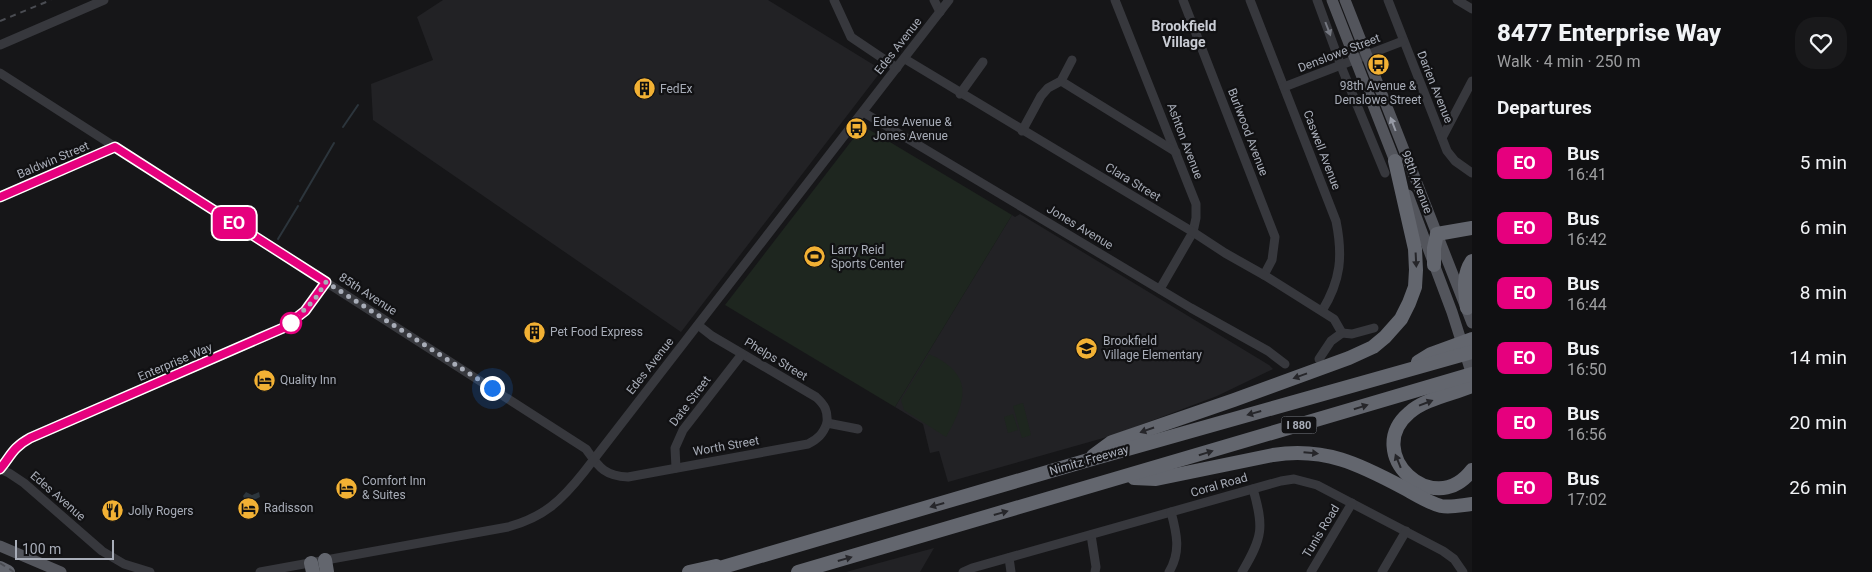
<!DOCTYPE html>
<meta charset="utf-8">
<style>
:root{--surface:#101012;--page:#19191b;--text:#f1f3f6;--muted:#9c9d9f}
body{margin:0;font-family:Roboto,sans-serif;background:var(--page);color:var(--text);height:100vh;display:flex;flex-direction:column;font-size:19px;white-space:nowrap}
*{box-sizing:border-box;margin:0}
p{font-size:16px;color:var(--muted)}
.icon{flex:none;width:28px;height:28px;fill:none;stroke:currentColor;stroke-width:2;stroke-linecap:round;stroke-linejoin:round}
.map{position:relative;flex:1;overflow:hidden}
.sheet{display:flex;flex-direction:column;background:var(--surface);width:400px}
.sheet>*{flex:none}
.badge{padding:0 10px;border-radius:8px;font-size:18px;line-height:32px}
.scale{position:absolute;left:15px;bottom:12px;width:99px;box-sizing:border-box;padding-left:5px;border:2px solid #a8adb8;border-top:0;font-size:14px;line-height:18px;white-space:nowrap;color:#a8adb8;-webkit-text-stroke:4px #111113;paint-order:stroke}
.you{position:absolute;width:25px;height:25px;margin:-12px;border:4px solid #fff;border-radius:50%;background:#1a73e8;box-shadow:0 0 0 8px #1a73e833}
.map>.badge{position:absolute;translate:-50% -50%;box-shadow:0 0 0 2px #fff}
h2{padding:0 25px;font-size:19px;line-height:45px}
.round{display:grid;place-items:center;flex:none;width:52px;height:52px;border-radius:20px;background:var(--page)}
.head{display:flex;align-items:center;justify-content:space-between;height:85px;padding:0 25px}
h1{font-size:24px;font-weight:800;line-height:38px}
ul{padding:0;list-style:none}
li{display:flex;align-items:center;gap:15px;height:65px;padding:0 25px}
li div{flex:1}
li b{display:block;font-size:19px}
li em{font-style:normal}
li .badge{min-width:55px;font-weight:700;text-align:center}
main{display:flex;flex:1;min-height:0}
.map>svg:first-child{display:block}
.built{fill:#222225}
.green{fill:#1e261f}
.water{fill:#2c353c}
.lines{fill:none;stroke-linecap:round;stroke-linejoin:round}
.stream{stroke:#2c353c;stroke-width:2}
.minor{stroke:#37383d;stroke-width:9}
.major{stroke:#53555c;stroke-width:11}
.highway{stroke:#63666e;stroke-width:14}
.rail{stroke:#4a4c52;stroke-width:2;stroke-dasharray:6 5;stroke-linecap:butt}
.oneway{fill:#757881}
.oneway2{fill:#979ba6}
.oneway3{fill:#26262a}
.line-casing{stroke:#fff;stroke-width:11}
.line{stroke:#e6007e;stroke-width:8}
.walk{stroke:#a8adb8;stroke-width:5;stroke-dasharray:0 9}
.stop-dot{fill:#fff;stroke:#e6007e;stroke-width:2.5}
.labels{text-anchor:middle;stroke-width:4.5;stroke-linejoin:round;paint-order:stroke}
.shield{fill:#111113;stroke:#7b7e86;stroke-width:1}
.shield-label{font-size:11px;font-weight:bold;fill:#a8adb8}
.street-label{font-size:12px;fill:#a8adb8;stroke:#111113}
.poi-label{font-size:12px;fill:#a8adb8;stroke:#111113;text-anchor:start}
.neighbourhood-label{font-size:14px;font-weight:bold;fill:#c9ccd4;stroke:#111113}
</style>
<main>
<div class="map">
<svg width="1472" height="572" viewBox="0 0 1472 572">
<rect width="100%" height="100%" fill="#161618"/>
<g class="built">
<polygon points="443,0 768,0 882,70 681,332 373,120 371,84 433,60 417,17"/>
<polygon points="1020,214 1269,365 1273,369 1217,396 1114,435 948,482 939,451 930,453 923,424 895,407 1012,215 1015,217"/>
<polygon points="934,548 920,572 846,572"/>
</g>
<g class="green">
<polygon points="863,126 1012,215 895,407 725,305"/>
<path d="M929,354C974,374 967,400 946,437L904,410L901,400Z"/>
<polygon points="1023,403 1031,435 1022,438 1013,406"/>
<polygon points="1013,414 1018,430 1008,433 1004,417"/>
</g>
<polygon class="water" points="246,492 252,495 259,492 260,497 250,502 246,502 243,496"/>
<g class="lines">
<g class="stream">
<polyline points="343,127 358,105"/>
<polyline points="300,201 334,143"/>
<polyline points="278,239 298,206"/>
</g>
<g class="minor">
<polyline points="834,0 851,37 897,68"/>
<polyline points="934,0 940,12"/>
<polyline points="1115,0 1196,204 1196,218 1193,232 1160,289"/>
<polyline points="1183,0 1275,237 1272,260 1264,275"/>
<path d="M1250,0L1336,221C1343,256 1341,280 1322,311"/>
<polyline points="1317,0 1343,71 1385,173"/>
<polyline points="1388,0 1447,151 1455,161 1472,173"/>
<polyline points="1457,0 1472,9"/>
<polyline points="0,45 104,0"/>
<polyline points="905,59 1193,232 1225,253 1264,275 1334,319 1342,333"/>
<path d="M0,73L586,449C599,467 604,476 628,477L808,444C818,439 823,434 827,423L858,429"/>
<polyline points="1061,81 1176,152"/>
<polyline points="1284,87 1403,41"/>
<polyline points="960,94 983,62"/>
<polyline points="863,112 1191,308 1268,351 1285,364"/>
<polyline points="1022,131 1041,96 1048,88 1061,81 1072,60"/>
<polyline points="1442,138 1472,81"/>
<polyline points="0,197 115,147"/>
<path d="M698,325L712,336L816,397C825,405 828,411 827,423"/>
<polyline points="1319,359 1331,341 1342,333 1352,334 1374,328"/>
<polyline points="676,468 675,448 683,430 742,354"/>
<polyline points="0,469 9,473 24,483 102,551 124,564 150,572"/>
<path d="M1,469C8,455 16,446 30,438L283,329L305,311L326,282"/>
<polyline points="1091,535 1096,567 1095,572"/>
<polyline points="1009,558 1011,572"/>
<path d="M260,572L508,527C544,517 561,501 584,472L949,0"/>
<polyline points="963,572 972,568 1281,481 1294,479 1317,485 1443,551 1454,559 1463,572"/>
<path d="M1169,572C1181,552 1177,534 1171,512"/>
<path d="M1242,572C1263,537 1264,527 1253,489"/>
<polyline points="1311,572 1352,503"/>
<polyline points="1382,572 1406,531"/>
</g>
<g class="major">
<polyline points="1332,0 1398,169"/>
<polyline points="1345,0 1472,323"/>
<polyline points="1408,195 1452,312 1472,375"/>
<polyline points="0,546 61,572"/>
</g>
<g class="highway">
<polyline points="1434,265 1434,248 1437,234 1472,228"/>
<path d="M1467,308C1465,291 1462,276 1472,261"/>
<polyline points="1418,362 1431,354 1472,339"/>
<path d="M1472,386C1453,394 1424,399 1409,413C1362,453 1433,521 1472,470"/>
<polyline points="1093,456 1112,442 1234,400 1349,358 1373,347 1385,337 1401,319 1409,303 1415,287 1416,270 1415,249 1395,161"/>
<path d="M1134,478L1156,479L1273,455C1325,447 1359,464 1404,488C1415,494 1429,503 1441,506C1451,508 1462,505 1472,504"/>
<polyline points="325,560 327,572"/>
<polyline points="311,563 313,572"/>
<polyline points="0,568 8,572"/>
<polyline points="689,572 716,566"/>
<polyline points="706,572 1085,461 1472,352"/>
<polyline points="798,572 1472,374"/>
</g>
<g class="rail">
<polyline points="0,21 51,0"/>
<polyline points="0,563 14,572"/>
</g>
</g>
<defs><path id="oneway-solid" d="M-6-.8H1V-3.2L6.5 0L1 3.2V.8H-6Z" transform="scale(1.25)"/></defs>
<use class="oneway" href="#oneway-solid" transform="translate(1328 29) rotate(69)"/>
<use class="oneway2" href="#oneway-solid" transform="translate(1393 124) rotate(-111)"/>
<g class="oneway3">
<use href="#oneway-solid" transform="translate(1416 260) rotate(87)"/>
<use href="#oneway-solid" transform="translate(1300 376) rotate(160)"/>
<use href="#oneway-solid" transform="translate(1426 403) rotate(-21)"/>
<use href="#oneway-solid" transform="translate(1361 407) rotate(-17)"/>
<use href="#oneway-solid" transform="translate(1254 413) rotate(164)"/>
<use href="#oneway-solid" transform="translate(1147 430) rotate(161)"/>
<use href="#oneway-solid" transform="translate(1206 453) rotate(-17)"/>
<use href="#oneway-solid" transform="translate(1311 453) rotate(5)"/>
<use href="#oneway-solid" transform="translate(1398 461) rotate(-112)"/>
<use href="#oneway-solid" transform="translate(937 505) rotate(164)"/>
<use href="#oneway-solid" transform="translate(1001 513) rotate(-16)"/>
<use href="#oneway-solid" transform="translate(845 559) rotate(-16)"/>
</g>
<g class="lines">
<defs>
<path id="line" d="M0,197L115,147L326,282L305,311L283,328L30,438C12,448 11,456 0,469"/>
</defs>
<use href="#line" class="line-casing"/>
<use href="#line" class="line"/>
<polyline class="walk" points="291,323 315,299 326,282 492,388"/>
</g>
<defs>
<symbol id="bus-disc" viewBox="-11 -11 22 22"><circle r="9.5" fill="#f2b134" stroke="#111113"/><path d="M-5-6H5V4H4V6H2V4H-2V6H-4V4H-5ZM-3.5-4V0h7V-4ZM-3.5 1.2v1.5H-2V1.2ZM2 1.2v1.5H3.5V1.2Z" fill="#111"/></symbol>
<symbol id="building-disc" viewBox="-11 -11 22 22"><circle r="9.5" fill="#f2b134" stroke="#111113"/><path d="M-4-6H4V6H1V3H-1V6H-4ZM-2.5-4.3h1.7v1.8h-1.7ZM.8-4.3h1.7v1.8H.8ZM-2.5-1h1.7V.8h-1.7ZM.8-1h1.7V.8H.8Z" fill="#111"/></symbol>
<symbol id="stadium-disc" viewBox="-11 -11 22 22"><circle r="9.5" fill="#f2b134" stroke="#111113"/><path d="M0-5a6.5 5 0 1 0 0 10a6.5 5 0 1 0 0-10ZM-3.5-1.8h7v3.6h-7Z" fill="#111"/></symbol>
<symbol id="school-disc" viewBox="-11 -11 22 22"><circle r="9.5" fill="#f2b134" stroke="#111113"/><path d="M0-5L7-2L0 1L-7-2ZM-4 1L0 2.5L4 1V4Q0 6-4 4Z" fill="#111"/></symbol>
<symbol id="hotel-disc" viewBox="-11 -11 22 22"><circle r="9.5" fill="#f2b134" stroke="#111113"/><path d="M-6-4.5h1.5V1H6V5H4.5V3h-9V5H-6ZM-4 0a1.8 1.8 0 1 1 3.6 0ZM.5 0V-2.5h3Q6-2.5 6 0Z" fill="#111"/></symbol>
<symbol id="restaurant-disc" viewBox="-11 -11 22 22"><circle r="9.5" fill="#f2b134" stroke="#111113"/><path d="M-5-6h1v4h1v-4h1v4h1v-4h1v5L-1.5 .5V6h-2V.5L-5-1ZM5-6V6H3V1.5H1.5Q1.5-4 5-6Z" fill="#111"/></symbol>
</defs>
<g fill-rule="evenodd">
<use href="#bus-disc" x="1366" y="52" width="25" height="25"/>
<use href="#building-disc" x="632" y="76" width="25" height="25"/>
<use href="#bus-disc" x="844" y="116" width="25" height="25"/>
<use href="#stadium-disc" x="802" y="244" width="25" height="25"/>
<use href="#building-disc" x="522" y="320" width="25" height="25"/>
<use href="#school-disc" x="1074" y="336" width="25" height="25"/>
<use href="#hotel-disc" x="252" y="368" width="25" height="25"/>
<use href="#hotel-disc" x="334" y="476" width="25" height="25"/>
<use href="#hotel-disc" x="236" y="496" width="25" height="25"/>
<use href="#restaurant-disc" x="100" y="498" width="25" height="25"/>
</g>
<circle class="stop-dot" cx="291" cy="323" r="10"/>
<g class="labels">
<rect class="shield" x="1281.5" y="416.5" width="35" height="17" rx="4"/>
<g class="shield-label">
<text x="1299" y="429">I 880</text>
</g>
<g class="street-label">
<text transform="translate(898 46) rotate(-52)" y="4">Edes Avenue</text>
<text transform="translate(1339 53) rotate(-21)" y="4">Denslowe Street</text>
<text transform="translate(1435 87) rotate(68)" y="4">Darien Avenue</text>
<text transform="translate(1248 132) rotate(69)" y="4">Burlwood Avenue</text>
<text transform="translate(1185 141) rotate(69)" y="4">Ashton Avenue</text>
<text transform="translate(1322 150) rotate(69)" y="4">Caswell Avenue</text>
<text transform="translate(53 160) rotate(-23)" y="4">Baldwin Street</text>
<text transform="translate(1133 182) rotate(31)" y="4">Clara Street</text>
<text transform="translate(1417 182) rotate(69)" y="4">98th Avenue</text>
<text transform="translate(1080 227) rotate(31)" y="4">Jones Avenue</text>
<text transform="translate(368 294) rotate(33)" y="4">85th Avenue</text>
<text transform="translate(776 359) rotate(31)" y="4">Phelps Street</text>
<text transform="translate(175 362) rotate(-23)" y="4">Enterprise Way</text>
<text transform="translate(650 366) rotate(-52)" y="4">Edes Avenue</text>
<text transform="translate(690 401) rotate(-53)" y="4">Date Street</text>
<text transform="translate(726 446) rotate(-10)" y="4">Worth Street</text>
<text transform="translate(1089 460) rotate(-16)" y="4">Nimitz Freeway</text>
<text transform="translate(1219 485) rotate(-16)" y="4">Coral Road</text>
<text transform="translate(58 496) rotate(41)" y="4">Edes Avenue</text>
<text transform="translate(1321 531) rotate(-59)" y="4">Tunis Road</text>
</g>
<g class="poi-label">
<text x="1378" y="90" text-anchor="middle">98th Avenue &amp;<tspan x="1378" dy="14">Denslowe Street</tspan></text>
<text x="660" y="93">FedEx</text>
<text x="873" y="126">Edes Avenue &amp;<tspan x="873" dy="14">Jones Avenue</tspan></text>
<text x="831" y="254">Larry Reid<tspan x="831" dy="14">Sports Center</tspan></text>
<text x="550" y="336">Pet Food Express</text>
<text x="1103" y="345">Brookfield<tspan x="1103" dy="14">Village Elementary</tspan></text>
<text x="280" y="384">Quality Inn</text>
<text x="362" y="485">Comfort Inn<tspan x="362" dy="14">&amp; Suites</tspan></text>
<text x="264" y="512">Radisson</text>
<text x="128" y="515">Jolly Rogers</text>
</g>
<g class="neighbourhood-label">
<text x="1184" y="31">Brookfield<tspan x="1184" dy="16">Village</tspan></text>
</g>
</g>
</svg>
<div class="scale">100 m</div>
<div class="you" style="left:492px;top:388px"></div>
<b class="badge" style="left:234px;top:223px;background:#e6007e;color:#fff">EO</b>
</div>
<section class="sheet">
<div class="head"><div><h1>8477 Enterprise Way</h1><p>Walk · 4 min · 250 m</p></div><a class="round"><svg class="icon" aria-label="heart" viewBox="0 0 24 24"><path d="M12 20l-8-8c-3-5 5-10 8-4 3-6 11-1 8 4z"/></svg></a></div>
<h2>Departures</h2>
<ul>
<li><span class="badge" style="background:#e6007e;color:#fff">EO</span><div><b>Bus</b><p>16:41</p></div><em>5 min</em></li>
<li><span class="badge" style="background:#e6007e;color:#fff">EO</span><div><b>Bus</b><p>16:42</p></div><em>6 min</em></li>
<li><span class="badge" style="background:#e6007e;color:#fff">EO</span><div><b>Bus</b><p>16:44</p></div><em>8 min</em></li>
<li><span class="badge" style="background:#e6007e;color:#fff">EO</span><div><b>Bus</b><p>16:50</p></div><em>14 min</em></li>
<li><span class="badge" style="background:#e6007e;color:#fff">EO</span><div><b>Bus</b><p>16:56</p></div><em>20 min</em></li>
<li><span class="badge" style="background:#e6007e;color:#fff">EO</span><div><b>Bus</b><p>17:02</p></div><em>26 min</em></li>
</ul>
</section>
</main>
